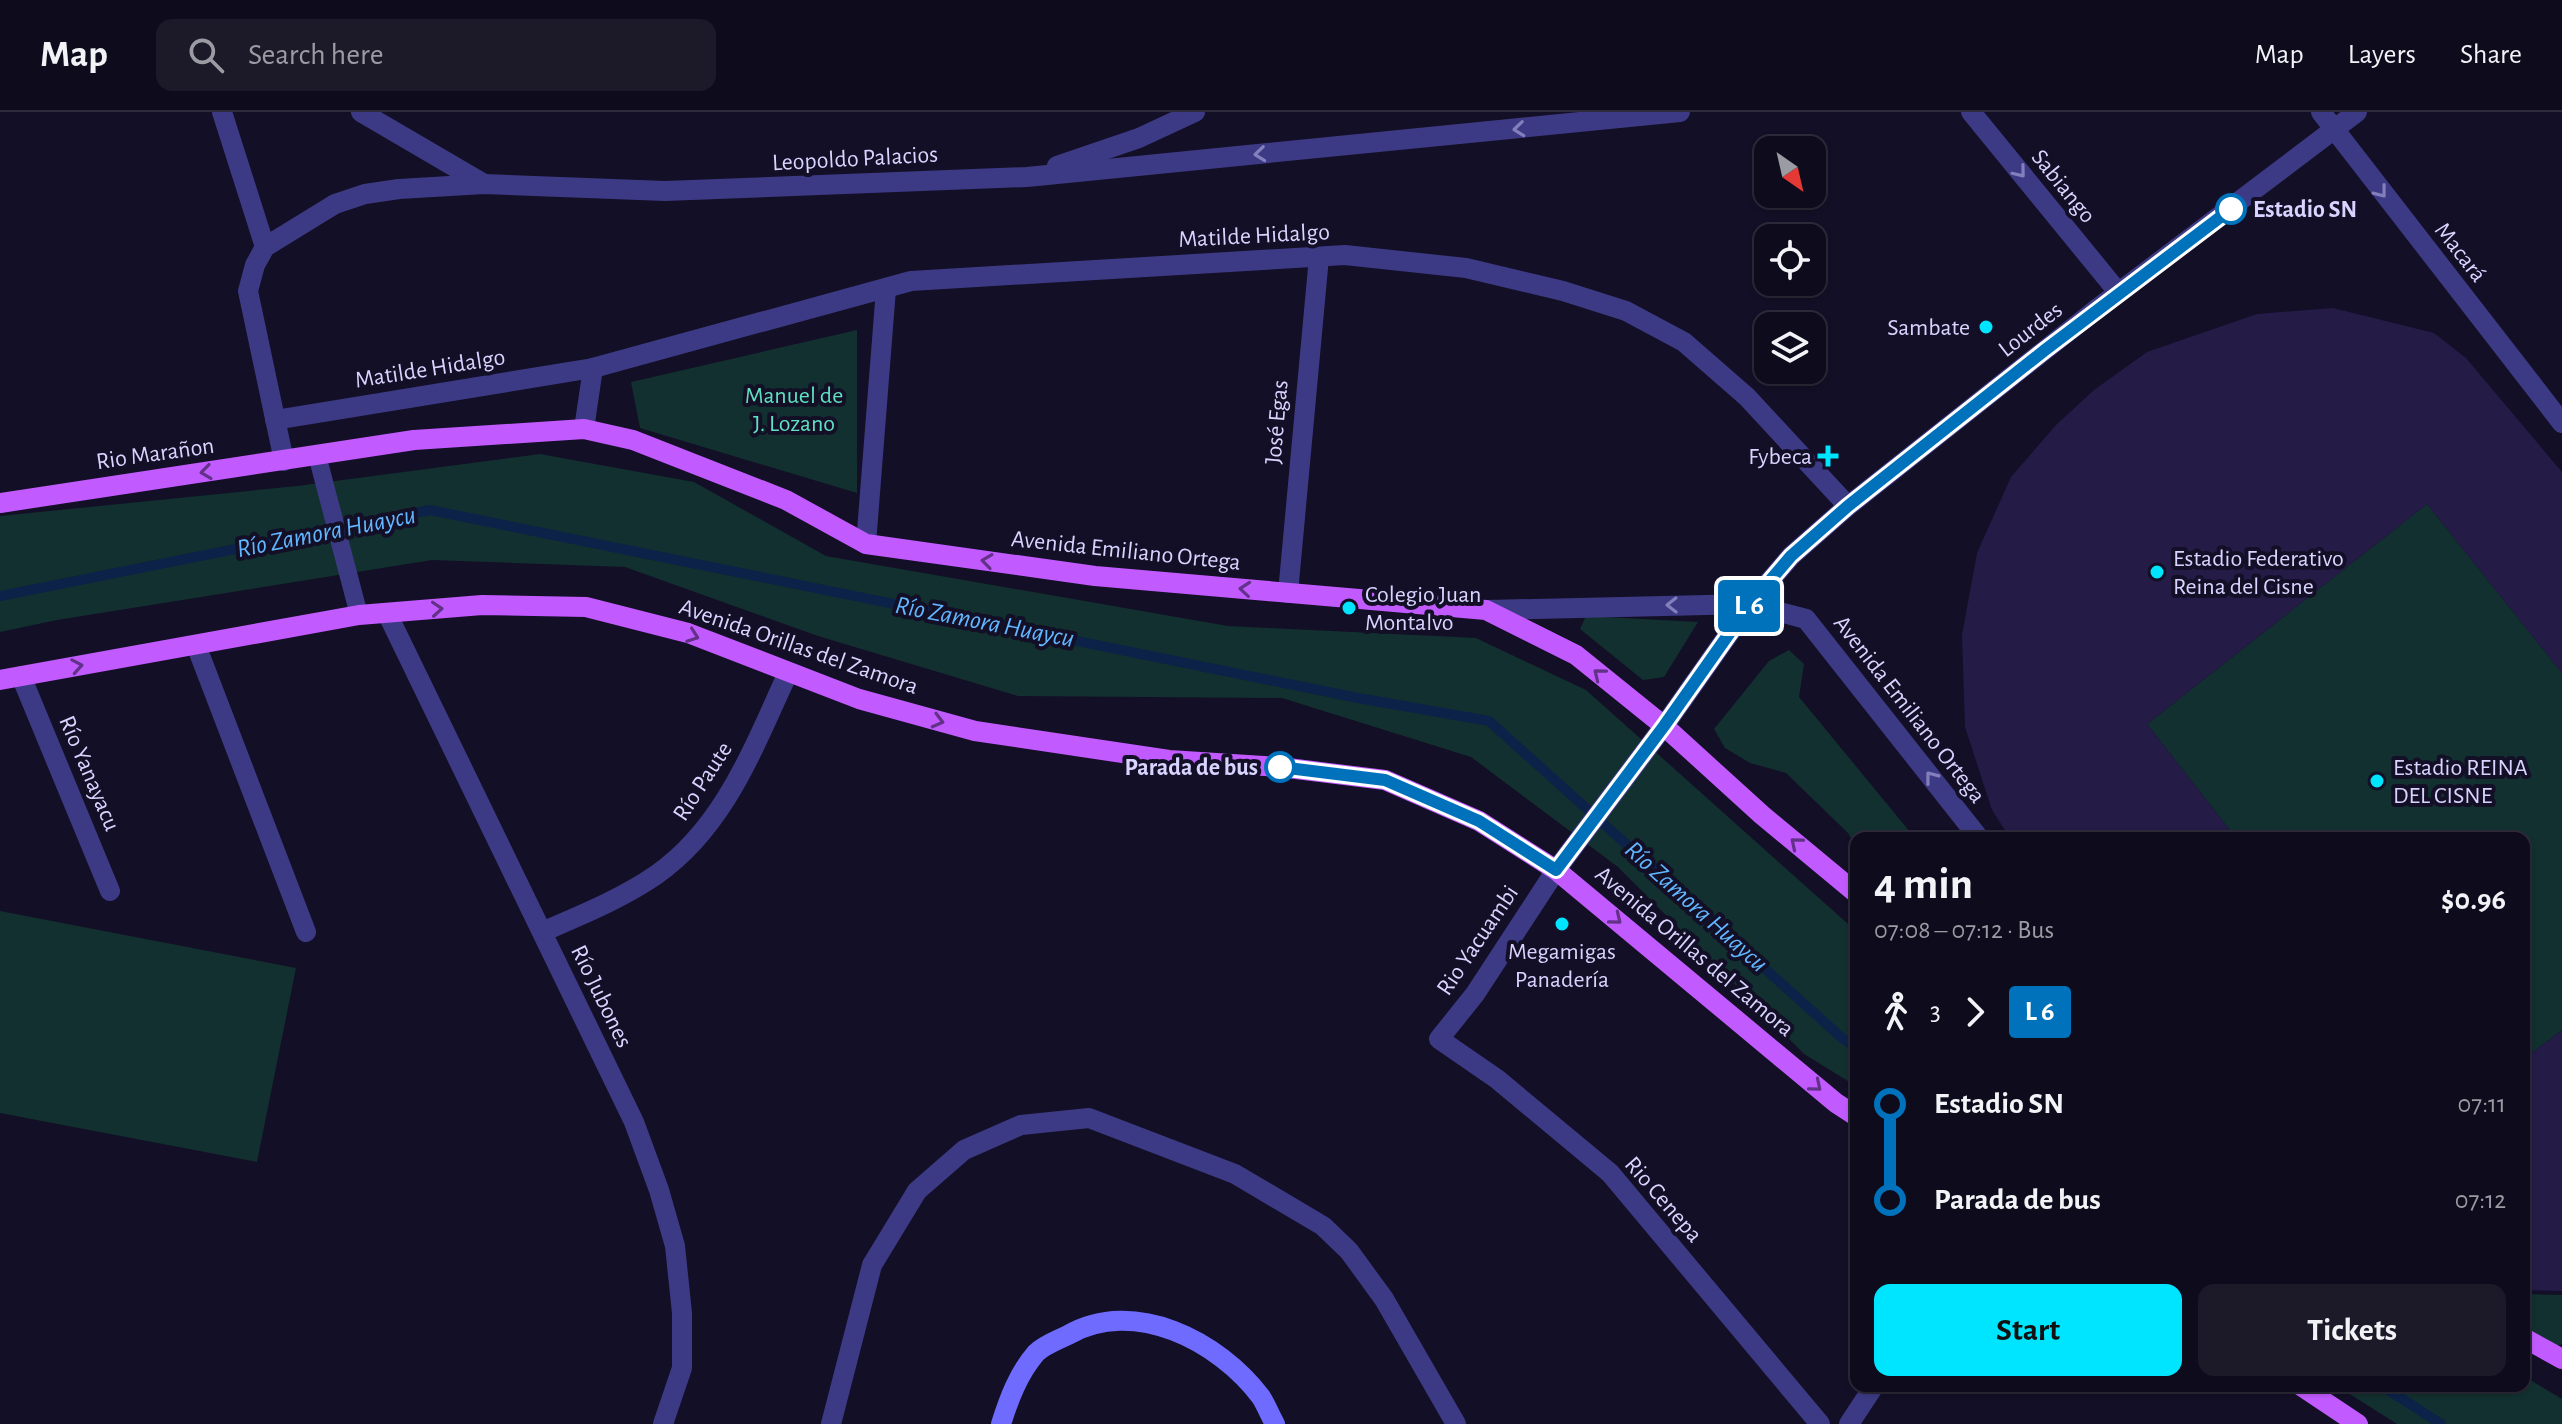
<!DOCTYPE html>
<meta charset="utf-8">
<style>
:root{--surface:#0e0b1c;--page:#1c1929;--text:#f1f3f6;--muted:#9b9ba3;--line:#2e2b3b;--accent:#00e5ff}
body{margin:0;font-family:"Alegreya Sans",sans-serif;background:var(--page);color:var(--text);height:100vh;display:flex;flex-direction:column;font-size:30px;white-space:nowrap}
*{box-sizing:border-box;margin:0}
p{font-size:26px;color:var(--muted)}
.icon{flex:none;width:44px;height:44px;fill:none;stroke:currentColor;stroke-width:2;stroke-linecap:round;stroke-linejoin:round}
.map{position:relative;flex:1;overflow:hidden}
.drawer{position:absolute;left:1850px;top:720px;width:680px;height:560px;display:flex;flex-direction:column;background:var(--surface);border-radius:16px;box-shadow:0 2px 6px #0004,0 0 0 2px var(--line)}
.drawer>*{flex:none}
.badge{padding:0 16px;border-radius:6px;font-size:28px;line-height:52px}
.needle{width:52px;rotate:146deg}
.controls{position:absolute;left:1754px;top:24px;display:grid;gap:16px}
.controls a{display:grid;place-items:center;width:72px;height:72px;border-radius:16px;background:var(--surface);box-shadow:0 2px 6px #0004,0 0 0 2px var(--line);font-size:40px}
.map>.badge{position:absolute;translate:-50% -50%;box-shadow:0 0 0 4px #fff}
.legs{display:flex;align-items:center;gap:12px;height:88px;padding:0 24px;font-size:26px}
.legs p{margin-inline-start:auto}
.summary{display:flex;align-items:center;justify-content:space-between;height:136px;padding:0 24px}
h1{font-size:44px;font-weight:700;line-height:60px}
.button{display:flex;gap:16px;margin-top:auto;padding:16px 24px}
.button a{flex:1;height:92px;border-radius:16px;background:var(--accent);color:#111;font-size:32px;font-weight:700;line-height:92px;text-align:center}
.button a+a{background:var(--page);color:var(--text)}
ul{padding:0 24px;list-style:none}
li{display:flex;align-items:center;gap:28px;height:96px;font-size:30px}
li i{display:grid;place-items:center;width:12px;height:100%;margin:0 10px;background:currentColor}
li i::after{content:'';width:20px;height:20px;margin:-10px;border:6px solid;border-radius:50%;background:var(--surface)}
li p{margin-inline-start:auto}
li:first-child i{background:linear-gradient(#0000 50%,currentColor 0)}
li:last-child i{background:linear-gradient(currentColor 50%,#0000 0)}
header{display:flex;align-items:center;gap:48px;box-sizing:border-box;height:112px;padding:0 40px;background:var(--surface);border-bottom:2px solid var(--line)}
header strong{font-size:38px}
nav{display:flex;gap:44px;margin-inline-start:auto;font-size:28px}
.search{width:560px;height:72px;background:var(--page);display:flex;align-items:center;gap:20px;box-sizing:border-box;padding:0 28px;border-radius:16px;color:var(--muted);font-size:30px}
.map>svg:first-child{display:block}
.green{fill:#12302f}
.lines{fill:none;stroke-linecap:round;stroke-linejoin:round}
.stream{stroke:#0c2248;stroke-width:10}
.building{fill:#241b47}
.pedestrian{stroke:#3d3a85;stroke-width:18}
.minor{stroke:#3d3a85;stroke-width:20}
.tertiary{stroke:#3d3a85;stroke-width:20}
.secondary{stroke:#6f6bff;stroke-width:20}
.primary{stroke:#c25bff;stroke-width:20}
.oneway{stroke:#837fbc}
.oneway2{stroke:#623188}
.line-1-casing{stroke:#fff;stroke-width:18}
.line-1{stroke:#0072bc;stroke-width:12}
.stop-1-dot{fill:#fff;stroke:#0072bc;stroke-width:4}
.poi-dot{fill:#00e5ff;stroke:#130f26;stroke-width:3}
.labels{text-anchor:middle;stroke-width:8;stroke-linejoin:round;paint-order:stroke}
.street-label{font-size:24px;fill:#d9d4ff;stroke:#130f26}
.stop-label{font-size:24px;font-weight:bold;fill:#d9d4ff;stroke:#130f26;text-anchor:start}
.poi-label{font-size:24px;fill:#d9d4ff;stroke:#130f26;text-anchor:start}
.park-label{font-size:24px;fill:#5fe0c0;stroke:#130f26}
.water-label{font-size:26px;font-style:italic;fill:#62b6ff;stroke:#130f26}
</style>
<header>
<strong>Map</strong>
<div class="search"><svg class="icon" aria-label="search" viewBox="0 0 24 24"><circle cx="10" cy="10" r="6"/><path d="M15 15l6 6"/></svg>Search here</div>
<nav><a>Map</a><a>Layers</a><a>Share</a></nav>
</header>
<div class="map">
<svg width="2562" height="1312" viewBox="0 0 2562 1312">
<rect width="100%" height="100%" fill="#130f26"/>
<g class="green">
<polygon points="857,218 857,381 640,316 631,270"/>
<polygon points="540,342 694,370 826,444 1228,514 1476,526 1586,578 1856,819 1856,974 1804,942 1618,755 1471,645 1282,586 1018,584 818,524 625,455 432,448 57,508 0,520 0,404 297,374"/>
<polygon points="2427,392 2562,561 2562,918 2524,947 2524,726 2236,726 2147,612"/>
<polygon points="1586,504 1698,510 1664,565 1643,568 1580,517"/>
<polygon points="1789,538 1804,552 1799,585 1915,726 1856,726 1856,735 1848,721 1786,661 1750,651 1725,636 1714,617 1769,549"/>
<polygon points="0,799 296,856 257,1050 0,1001"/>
<polygon points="2524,1182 2562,1183 2562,1232 2546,1238 2524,1225"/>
<polygon points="2524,1264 2562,1287 2562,1312 2397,1312 2337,1274 2524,1274"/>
</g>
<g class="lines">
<g class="stream">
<polyline points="0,484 430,398 1358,586 1489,609 1842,926 1856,935"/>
<polyline points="2382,1274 2441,1312"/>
</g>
</g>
<g class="building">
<polygon points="2333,196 2434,221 2466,246 2562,360 2562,561 2427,392 2147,612 2236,726 2010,726 1992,698 1965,615 1962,523 1977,441 2011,365 2056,313 2094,278 2147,240 2257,202"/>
<polygon points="2562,918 2562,1179 2524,1178 2524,947"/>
</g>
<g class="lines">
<polyline class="pedestrian" points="317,343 359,503"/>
<g class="minor">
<polyline points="222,0 265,135"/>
<polyline points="361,0 484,72"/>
<polyline points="1971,0 2118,180"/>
<polyline points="2321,0 2562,311"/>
<polyline points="1057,54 1139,26 1195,0"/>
<polyline points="275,308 593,256"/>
<polyline points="584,317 593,256 911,169 1345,143 1466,156 1563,179 1626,199 1684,230 1747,285 1848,394"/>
<polyline points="284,349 248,179 255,153 265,135 335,92 365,82 399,77 484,72 665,79 1027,65 1680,0"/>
<polyline points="866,432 886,177"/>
<polyline points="1288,481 1319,145"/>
<polyline points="1486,498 1750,492 1806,507 1979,726"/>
<polyline points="387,501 634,1010 659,1078 675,1134 682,1201 682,1256 663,1312"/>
<polyline points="196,533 306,820"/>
<polyline points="21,564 110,779"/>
<polyline points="1556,758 1475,882 1439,927 1497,967 1610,1061 1820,1312"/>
<path d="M542,820C581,803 621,787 656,763C725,715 754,634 788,561"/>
<polyline points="831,1312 872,1153 917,1079 964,1038 1021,1013 1089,1006 1235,1062 1323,1114 1349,1139 1384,1187 1456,1312"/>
<polyline points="1849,1312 1874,1274"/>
</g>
<polyline class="tertiary" points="1556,758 1664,614 1750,492 1791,444 1848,394 2094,199 2357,0"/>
<path class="secondary" d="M1001,1312C1009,1287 1018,1262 1036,1241C1044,1233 1058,1228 1068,1223C1134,1185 1219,1229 1261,1285C1266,1293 1270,1303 1275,1312"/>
<g class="primary">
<polyline points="0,391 414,328 584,317 633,328 786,388 866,432 1095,464 1486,498 1576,543 1664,614 1762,703 1856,781"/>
<polyline points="0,568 359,503 482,493 586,495 688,521 859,587 975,619 1169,648 1280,655 1385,668 1479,709 1556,758 1836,991 1856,1004"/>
<polyline points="2524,1226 2562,1247"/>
<polyline points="2301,1274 2358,1312"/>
</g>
</g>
<defs><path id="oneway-chevron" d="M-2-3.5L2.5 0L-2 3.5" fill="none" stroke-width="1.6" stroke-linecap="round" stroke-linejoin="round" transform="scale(2)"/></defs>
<g class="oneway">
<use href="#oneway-chevron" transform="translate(1519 17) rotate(174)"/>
<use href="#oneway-chevron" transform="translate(1260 42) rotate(174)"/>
<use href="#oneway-chevron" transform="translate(2020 60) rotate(51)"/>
<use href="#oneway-chevron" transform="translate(2381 80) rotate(52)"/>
<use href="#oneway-chevron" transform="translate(1672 493) rotate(179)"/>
<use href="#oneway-chevron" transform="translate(1931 665) rotate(-128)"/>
</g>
<g class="oneway2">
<use href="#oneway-chevron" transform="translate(206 360) rotate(172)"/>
<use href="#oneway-chevron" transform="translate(987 449) rotate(-172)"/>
<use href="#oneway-chevron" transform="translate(1245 477) rotate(-175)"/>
<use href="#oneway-chevron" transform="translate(437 497) rotate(-4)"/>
<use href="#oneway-chevron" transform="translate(693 524) rotate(20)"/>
<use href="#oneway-chevron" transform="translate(77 554) rotate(-10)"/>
<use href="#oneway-chevron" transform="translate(1599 562) rotate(-141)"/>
<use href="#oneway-chevron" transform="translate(938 609) rotate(15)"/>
<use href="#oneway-chevron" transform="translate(1796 731) rotate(-140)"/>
<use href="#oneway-chevron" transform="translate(1616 807) rotate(39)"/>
<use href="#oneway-chevron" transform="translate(1816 974) rotate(40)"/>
</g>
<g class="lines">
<defs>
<polyline id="line-1" points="1280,655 1385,668 1479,709 1556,758 1664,614 1750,492 1791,444 1848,394 2045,238 2231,97"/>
</defs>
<use href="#line-1" class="line-1-casing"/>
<use href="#line-1" class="line-1"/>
</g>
<g class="stop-1-dot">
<circle cx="2231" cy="97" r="14"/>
<circle cx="1280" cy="655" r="14"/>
</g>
<g class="poi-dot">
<circle cx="1986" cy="215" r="8"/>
<path d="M1824 332h8v8h8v8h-8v8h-8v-8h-8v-8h8z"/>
<circle cx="2157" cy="460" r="8"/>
<circle cx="1349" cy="496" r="8"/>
<circle cx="2377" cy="669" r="8"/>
<circle cx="1562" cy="812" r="8"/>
</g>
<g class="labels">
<g class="street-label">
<text transform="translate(855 46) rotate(-3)" y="8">Leopoldo Palacios</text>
<text transform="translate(2064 74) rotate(51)" y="8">Sabiango</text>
<text transform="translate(1254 123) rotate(-3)" y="8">Matilde Hidalgo</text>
<text transform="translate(2461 140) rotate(52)" y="8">Macará</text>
<text transform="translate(2030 217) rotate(-38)" y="8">Lourdes</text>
<text transform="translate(430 256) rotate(-9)" y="8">Matilde Hidalgo</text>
<text transform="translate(1276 310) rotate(-85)" y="8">José Egas</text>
<text transform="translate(155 341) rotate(-8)" y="8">Rio Marañon</text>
<text transform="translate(1126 438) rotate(6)" y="8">Avenida Emiliano Ortega</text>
<text transform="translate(799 534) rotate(19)" y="8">Avenida Orillas del Zamora</text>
<text transform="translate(1910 597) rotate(52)" y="8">Avenida Emiliano Ortega</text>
<text transform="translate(90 661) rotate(67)" y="8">Río Yanayacu</text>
<text transform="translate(702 669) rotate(-57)" y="8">Río Paute</text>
<text transform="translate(1477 828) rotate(-56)" y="8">Rio Yacuambi</text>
<text transform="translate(1695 839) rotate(40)" y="8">Avenida Orillas del Zamora</text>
<text transform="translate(602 884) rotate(64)" y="8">Río Jubones</text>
<text transform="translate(1664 1087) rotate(49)" y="8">Rio Cenepa</text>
</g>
<g class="stop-label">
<text x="2253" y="105">Estadio SN</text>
<text x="1258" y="663" text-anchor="end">Parada de bus</text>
</g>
<g class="poi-label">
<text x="1970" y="223" text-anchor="end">Sambate</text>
<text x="1812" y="352" text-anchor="end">Fybeca</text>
<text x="2173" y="454">Estadio Federativo<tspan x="2173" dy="28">Reina del Cisne</tspan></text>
<text x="1365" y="490">Colegio Juan<tspan x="1365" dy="28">Montalvo</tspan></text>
<text x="2393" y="663">Estadio REINA<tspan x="2393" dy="28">DEL CISNE</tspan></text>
<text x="1562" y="847" text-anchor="middle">Megamigas<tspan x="1562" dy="28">Panadería</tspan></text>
</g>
<g class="park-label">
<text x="794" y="291">Manuel de<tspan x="794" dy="28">J. Lozano</tspan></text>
</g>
<g class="water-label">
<text transform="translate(326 419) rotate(-11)" y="9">Río Zamora Huaycu</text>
<text transform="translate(985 509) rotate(11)" y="9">Río Zamora Huaycu</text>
<text transform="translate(1697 794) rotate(42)" y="9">Río Zamora Huaycu</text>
</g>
</g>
</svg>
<div class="controls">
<a><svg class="needle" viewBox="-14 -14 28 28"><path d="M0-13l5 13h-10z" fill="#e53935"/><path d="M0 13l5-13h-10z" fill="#9b9ba3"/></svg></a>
<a><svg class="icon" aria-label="locate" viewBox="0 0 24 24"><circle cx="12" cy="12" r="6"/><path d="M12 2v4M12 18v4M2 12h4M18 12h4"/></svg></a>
<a><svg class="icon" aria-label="layers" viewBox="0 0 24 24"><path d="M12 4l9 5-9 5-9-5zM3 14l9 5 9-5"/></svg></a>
</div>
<b class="badge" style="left:1749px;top:494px;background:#0072bc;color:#fff">L 6</b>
<section class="drawer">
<div class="summary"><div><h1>4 min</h1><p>07:08 – 07:12 · Bus</p></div><b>$0.96</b></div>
<div class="legs"><svg class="icon" aria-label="walk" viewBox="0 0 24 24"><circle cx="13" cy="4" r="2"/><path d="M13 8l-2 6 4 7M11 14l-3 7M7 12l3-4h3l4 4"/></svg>3<svg class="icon" aria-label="forward" viewBox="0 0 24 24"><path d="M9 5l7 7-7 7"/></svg><b class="badge" style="background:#0072bc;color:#fff">L 6</b></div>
<ul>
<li><i style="color:#0072bc"></i><b>Estadio SN</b><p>07:11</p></li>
<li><i style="color:#0072bc"></i><b>Parada de bus</b><p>07:12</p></li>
</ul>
<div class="button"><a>Start</a><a>Tickets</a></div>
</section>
</div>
